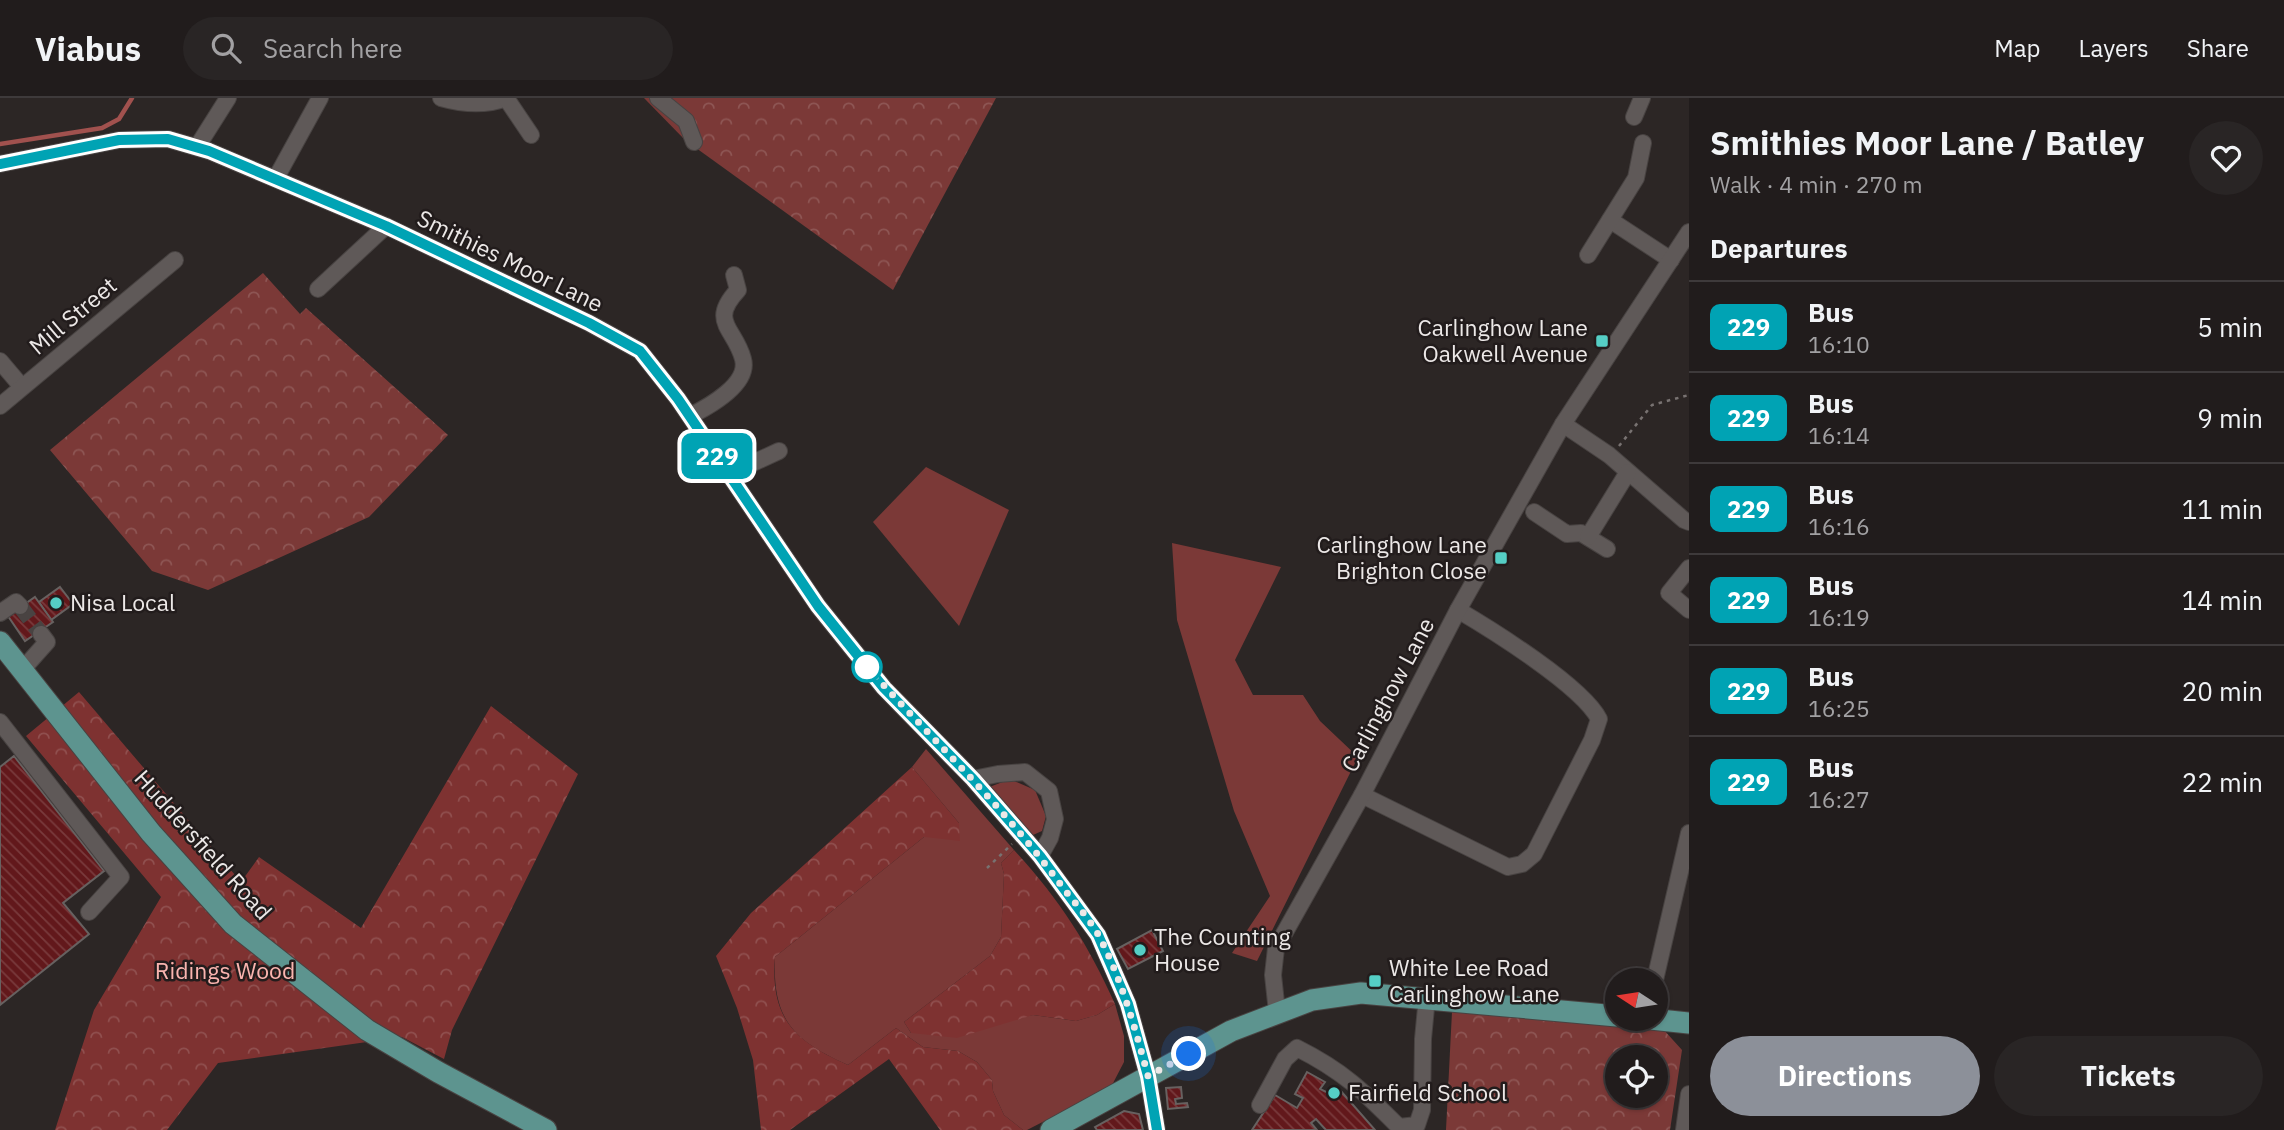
<!DOCTYPE html>
<meta charset="utf-8">
<style>
:root{--surface:#211c1c;--page:#292525;--text:#f1f3f6;--muted:#a2a1a3;--line:#3e3a3b;--accent:#8c9099}
body{margin:0;font-family:"IBM Plex Sans",sans-serif;background:var(--page);color:var(--text);height:100vh;display:flex;flex-direction:column;font-size:26px;white-space:nowrap}
*{box-sizing:border-box;margin:0}
p{font-size:23px;color:var(--muted)}
.icon{flex:none;width:38px;height:38px;fill:none;stroke:currentColor;stroke-width:2;stroke-linecap:round;stroke-linejoin:round}
.map{position:relative;flex:1;overflow:hidden}
.sheet{display:flex;flex-direction:column;background:var(--surface);width:595px}
.sheet>*{flex:none}
.badge{padding:0 14px;border-radius:10px;font-size:24px;line-height:46px}
.needle{width:46px;rotate:282deg}
.controls{position:absolute;left:1605px;top:870px;display:grid;gap:14px}
.controls a{display:grid;place-items:center;width:63px;height:63px;border-radius:50%;background:var(--surface);box-shadow:0 2px 5px #0004,0 0 0 2px var(--line);font-size:35px}
.you{position:absolute;width:35px;height:35px;margin:-18px;border:5px solid #fff;border-radius:50%;background:#1a73e8;box-shadow:0 0 0 10px #1a73e833}
.map>.badge{position:absolute;translate:-50% -50%;box-shadow:0 0 0 4px #fff}
h2{padding:0 21px;font-size:26px;line-height:63px}
.round{display:grid;place-items:center;flex:none;width:74px;height:74px;border-radius:37px;background:var(--page)}
.overview{display:flex;align-items:center;justify-content:space-between;height:119px;padding:0 21px}
h1{font-size:33px;font-weight:700;line-height:52px}
.cta{display:flex;gap:14px;margin-top:auto;padding:14px 21px}
.cta a{flex:1;height:80px;border-radius:42px;background:var(--accent);color:#fff;font-size:28px;font-weight:700;line-height:80px;text-align:center}
.cta a+a{background:var(--page);color:var(--text)}
ul{padding:0;list-style:none}
li{display:flex;align-items:center;gap:21px;height:91px;padding:0 21px;border-top:2px solid var(--line)}
li div{flex:1}
li b{display:block;font-size:26px}
li em{font-style:normal}
li .badge{min-width:77px;font-weight:700;text-align:center}
header{display:flex;align-items:center;gap:42px;box-sizing:border-box;height:98px;padding:0 35px;background:var(--surface);border-bottom:2px solid var(--line)}
header strong{font-size:33px}
nav{display:flex;gap:38px;margin-inline-start:auto;font-size:24px}
.search{width:490px;height:63px;background:var(--page);display:flex;align-items:center;gap:18px;box-sizing:border-box;padding:0 24px;border-radius:38px;color:var(--muted);font-size:26px}
main{display:flex;flex:1;min-height:0}
.map>svg:first-child{display:block}
.grass{fill:#7b3937}
.forest{fill:url(#forest-crowns)}
.park{fill:url(#park-crowns);fill-rule:evenodd}
.lines{fill:none;stroke-linecap:round;stroke-linejoin:round}
.stream{stroke:#a1514e;stroke-width:4.5}
.building{fill:url(#building-back-hatch);stroke:#676160;stroke-width:2}
.minor-tunnel{stroke:#494342;stroke-width:16;stroke-dasharray:16 8;stroke-linecap:butt}
.minor-casing{stroke:#484342;stroke-width:18}
.major-casing{stroke:#484342;stroke-width:23}
.path{stroke:#787271;stroke-width:2.5;stroke-dasharray:3.5 5;stroke-linecap:butt}
.minor{stroke:#5f5958;stroke-width:16}
.major{stroke:#5d948f;stroke-width:21}
.line-casing{stroke:#fff;stroke-width:16}
.line{stroke:#00a3b4;stroke-width:10}
.walk{stroke:#ece8e7;stroke-width:7;stroke-dasharray:0 12.6}
.poi-dot{fill:#55cec5;stroke:#221c1c;stroke-width:2.5}
.stop-dot{fill:#fff;stroke:#00a3b4;stroke-width:3.5}
.labels{text-anchor:middle;stroke-width:5;stroke-linejoin:round;paint-order:stroke}
.street-label{font-size:23px;fill:#ece8e7;stroke:#221c1c}
.poi-label{font-size:23px;fill:#ece8e7;stroke:#221c1c;text-anchor:start}
.park-label{font-size:23px;fill:#fab4af;stroke:#221c1c}
</style>
<header>
<strong>Viabus</strong>
<div class="search"><svg class="icon" aria-label="search" viewBox="0 0 24 24"><circle cx="10" cy="10" r="6"/><path d="M15 15l6 6"/></svg>Search here</div>
<nav><a>Map</a><a>Layers</a><a>Share</a></nav>
</header>
<main>
<div class="map">
<svg width="1689" height="1032" viewBox="0 0 1689 1032">
<defs>
<pattern id="forest-crowns" width="20" height="18" patternUnits="userSpaceOnUse" patternTransform="scale(1.75)"><rect width="20" height="18" fill="#7e3231"/><path d="M2 6a3 3 0 1 1 6 0M12 15a3 3 0 1 1 6 0" fill="none" stroke="#90504f"/></pattern>
<pattern id="park-crowns" width="20" height="18" patternUnits="userSpaceOnUse" patternTransform="scale(1.75)"><rect width="20" height="18" fill="#7b3937"/><path d="M2 6a3 3 0 1 1 6 0M12 15a3 3 0 1 1 6 0" fill="none" stroke="#8e5654"/></pattern>
<pattern id="building-back-hatch" width="6" height="6" patternUnits="userSpaceOnUse" patternTransform="scale(1.75)"><rect width="6" height="6" fill="#62181b"/><path d="M-1 5l2 2M0 0l6 6M5-1l2 2" fill="none" stroke="#793a3c"/></pattern>
</defs>
<rect width="100%" height="100%" fill="#2c2625"/>
<g class="grass">
<polygon points="926,369 1009,412 959,528 873,424"/>
<polygon points="1172,445 1281,469 1235,562 1253,597 1303,597 1320,623 1358,659 1257,863 1232,855 1270,798 1234,713 1177,522"/>
<path d="M926,651L1014,752L1001,765L1004,776L1001,839L990,858L904,924L911,935L1033,917L1076,923L1097,917L1115,906L1124,938V964L1111,989L1027,1032H1023L1004,1017L993,993L992,982L977,964L958,953L923,949L896,930L848,967C794,943 772,922 775,859L924,739L959,725L912,669Z"/>
<polygon points="1005,683 1014,683 1035,692 1046,718 1042,733 1033,737 987,690"/>
</g>
<g class="forest">
<polygon points="79,594 241,784 259,759 361,830 491,608 578,676 452,932 444,961 402,939 218,965 167,1032 55,1032 94,912 161,799 26,638"/>
<path d="M912,669L959,725L960,743L924,739L775,859C770,921 795,943 848,967L896,930L923,949L958,953L977,964L992,982L993,993L1004,1017L1023,1032H940L889,961L790,1032H761L753,962L737,910L716,858L751,815Z"/>
<path d="M1014,752C1060,802 1087,844 1115,906L1097,917L1076,923L1033,917L957,940L911,935L904,924L990,858L1001,839L1004,776L1001,765Z"/>
</g>
<g class="park">
<polygon points="644,0 996,0 893,192 685,42"/>
<polygon points="263,175 300,216 306,210 448,337 369,419 208,492 152,473 50,352"/>
<path d="M1452,914L1663,931L1682,952L1670,1032H1446ZM1617,959H1656V998H1617Z"/>
</g>
<g class="lines">
<polyline class="stream" points="0,46 102,30 119,21 132,0"/>
</g>
<g class="building">
<polygon points="60,489 73,506 51,522 39,504"/>
<polygon points="35,499 53,524 25,543 8,518"/>
<polygon points="14,658 104,773 63,805 89,836 0,907 0,669"/>
<polygon points="1152,832 1163,853 1128,871 1117,851"/>
<polygon points="1307,974 1325,984 1320,991 1332,997 1339,991 1375,1032 1326,1032 1316,1021 1311,1025 1317,1032 1252,1032 1275,997 1297,1010 1303,1000 1295,996"/>
<polygon points="1181,989 1182,1000 1175,1001 1176,1006 1187,1005 1188,1009 1168,1011 1166,990"/>
<polygon points="1124,1013 1139,1016 1143,1032 1097,1032 1095,1029"/>
</g>
<g class="lines">
<polyline class="minor-tunnel" points="20,508 41,536"/>
<defs>
<g id="minor">
<path d="M441,0C462,6 485,8 506,0"/>
<polyline points="506,0 531,37"/>
<polyline points="658,0 686,23 694,44"/>
<polyline points="1634,19 1642,0"/>
<polyline points="197,49 228,0"/>
<polyline points="0,66 119,42 168,41 209,53 386,128 589,225 640,253 678,301 818,508 884,590 973,681 1040,758 1098,837 1128,906 1148,978 1157,1032"/>
<polyline points="276,80 320,0"/>
<polyline points="1610,122 1671,162"/>
<polyline points="1588,157 1636,80 1643,45"/>
<polyline points="318,191 386,128"/>
<polyline points="0,263 22,289"/>
<polyline points="0,308 175,162"/>
<path d="M690,318C708,309 750,286 743,261C735,230 708,224 738,192L734,177"/>
<polyline points="1563,326 1609,357 1684,422 1689,424"/>
<polyline points="729,376 779,353"/>
<polyline points="1534,414 1567,436 1581,435 1607,451"/>
<polyline points="1588,439 1628,374"/>
<polyline points="1689,470 1669,495 1689,512"/>
<polyline points="0,515 16,504 20,508"/>
<polyline points="22,572 47,544 41,536"/>
<polyline points="0,624 121,779 89,814"/>
<polyline points="973,681 998,676 1025,674 1049,693 1055,721 1050,740 1040,758"/>
<path d="M1362,697L1508,769L1522,766L1534,756L1592,642L1599,621C1582,588 1492,532 1458,512"/>
<polyline points="1655,882 1689,735"/>
<polyline points="1277,914 1273,877 1276,850 1362,697 1458,512 1563,326 1689,134"/>
<path d="M1260,1007L1285,961L1297,950C1343,973 1363,993 1399,1029L1417,1027L1422,1012L1423,941L1427,899"/>
<polyline points="1684,1032 1689,996"/>
</g>
<g id="major">
<polyline points="0,544 151,735 233,826 367,932 438,974 546,1032"/>
<polyline points="1641,920 1689,925"/>
<polyline points="1051,1032 1231,933 1312,902 1361,895 1617,918"/>
</g>
</defs>
<use href="#minor" class="minor-casing"/>
<use href="#major" class="major-casing"/>
<g class="path">
<polyline points="1619,348 1652,307 1689,297"/>
<polyline points="987,770 1012,746"/>
</g>
<use href="#minor" class="minor"/>
<use href="#major" class="major"/>
</g>
<g class="lines">
<defs>
<polyline id="line" points="0,66 119,42 168,41 209,53 386,128 589,225 640,253 678,301 818,508 884,590 973,681 1040,758 1098,837 1128,906 1148,978 1157,1032"/>
</defs>
<use href="#line" class="line-casing"/>
<use href="#line" class="line"/>
<path class="walk" d="M867,569C932,641 1003,708 1061,787C1073,803 1089,820 1099,838C1122,882 1135,930 1148,978L1189,956"/>
</g>
<g class="poi-dot">
<rect x="1595" y="236" width="14" height="14" rx="3.5"/>
<rect x="1494" y="453" width="14" height="14" rx="3.5"/>
<circle cx="56" cy="505" r="7"/>
<circle cx="1140" cy="852" r="7"/>
<rect x="1368" y="876" width="14" height="14" rx="3.5"/>
<circle cx="1334" cy="995" r="7"/>
</g>
<circle class="stop-dot" cx="867" cy="569" r="14"/>
<g class="labels">
<g class="street-label">
<text transform="translate(510 163) rotate(26)" y="8">Smithies Moor Lane</text>
<text transform="translate(73 218) rotate(-40)" y="8">Mill Street</text>
<text transform="translate(1388 597) rotate(-62)" y="8">Carlinghow Lane</text>
<text transform="translate(203 747) rotate(48)" y="8">Huddersfield Road</text>
</g>
<g class="poi-label">
<text x="1588" y="238" text-anchor="end">Carlinghow Lane<tspan x="1588" dy="26">Oakwell Avenue</tspan></text>
<text x="1487" y="455" text-anchor="end">Carlinghow Lane<tspan x="1487" dy="26">Brighton Close</tspan></text>
<text x="70" y="513">Nisa Local</text>
<text x="1154" y="847">The Counting<tspan x="1154" dy="26">House</tspan></text>
<text x="1389" y="878">White Lee Road<tspan x="1389" dy="26">Carlinghow Lane</tspan></text>
<text x="1348" y="1003">Fairfield School</text>
</g>
<g class="park-label">
<text x="225" y="881">Ridings Wood</text>
</g>
</g>
</svg>
<div class="controls">
<a><svg class="needle" viewBox="-14 -14 28 28"><path d="M0-13l5 13h-10z" fill="#e53935"/><path d="M0 13l5-13h-10z" fill="#a2a1a3"/></svg></a>
<a><svg class="icon" aria-label="locate" viewBox="0 0 24 24"><circle cx="12" cy="12" r="6"/><path d="M12 2v4M12 18v4M2 12h4M18 12h4"/></svg></a>
</div>
<div class="you" style="left:1189px;top:956px"></div>
<b class="badge" style="left:717px;top:358px;background:#00a3b4;color:#fff">229</b>
</div>
<section class="sheet">
<div class="overview"><div><h1>Smithies Moor Lane / Batley</h1><p>Walk · 4 min · 270 m</p></div><a class="round"><svg class="icon" aria-label="heart" viewBox="0 0 24 24"><path d="M12 20l-8-8c-3-5 5-10 8-4 3-6 11-1 8 4z"/></svg></a></div>
<h2>Departures</h2>
<ul>
<li><span class="badge" style="background:#00a3b4;color:#fff">229</span><div><b>Bus</b><p>16:10</p></div><em>5 min</em></li>
<li><span class="badge" style="background:#00a3b4;color:#fff">229</span><div><b>Bus</b><p>16:14</p></div><em>9 min</em></li>
<li><span class="badge" style="background:#00a3b4;color:#fff">229</span><div><b>Bus</b><p>16:16</p></div><em>11 min</em></li>
<li><span class="badge" style="background:#00a3b4;color:#fff">229</span><div><b>Bus</b><p>16:19</p></div><em>14 min</em></li>
<li><span class="badge" style="background:#00a3b4;color:#fff">229</span><div><b>Bus</b><p>16:25</p></div><em>20 min</em></li>
<li><span class="badge" style="background:#00a3b4;color:#fff">229</span><div><b>Bus</b><p>16:27</p></div><em>22 min</em></li>
</ul>
<div class="cta"><a>Directions</a><a>Tickets</a></div>
</section>
</main>
